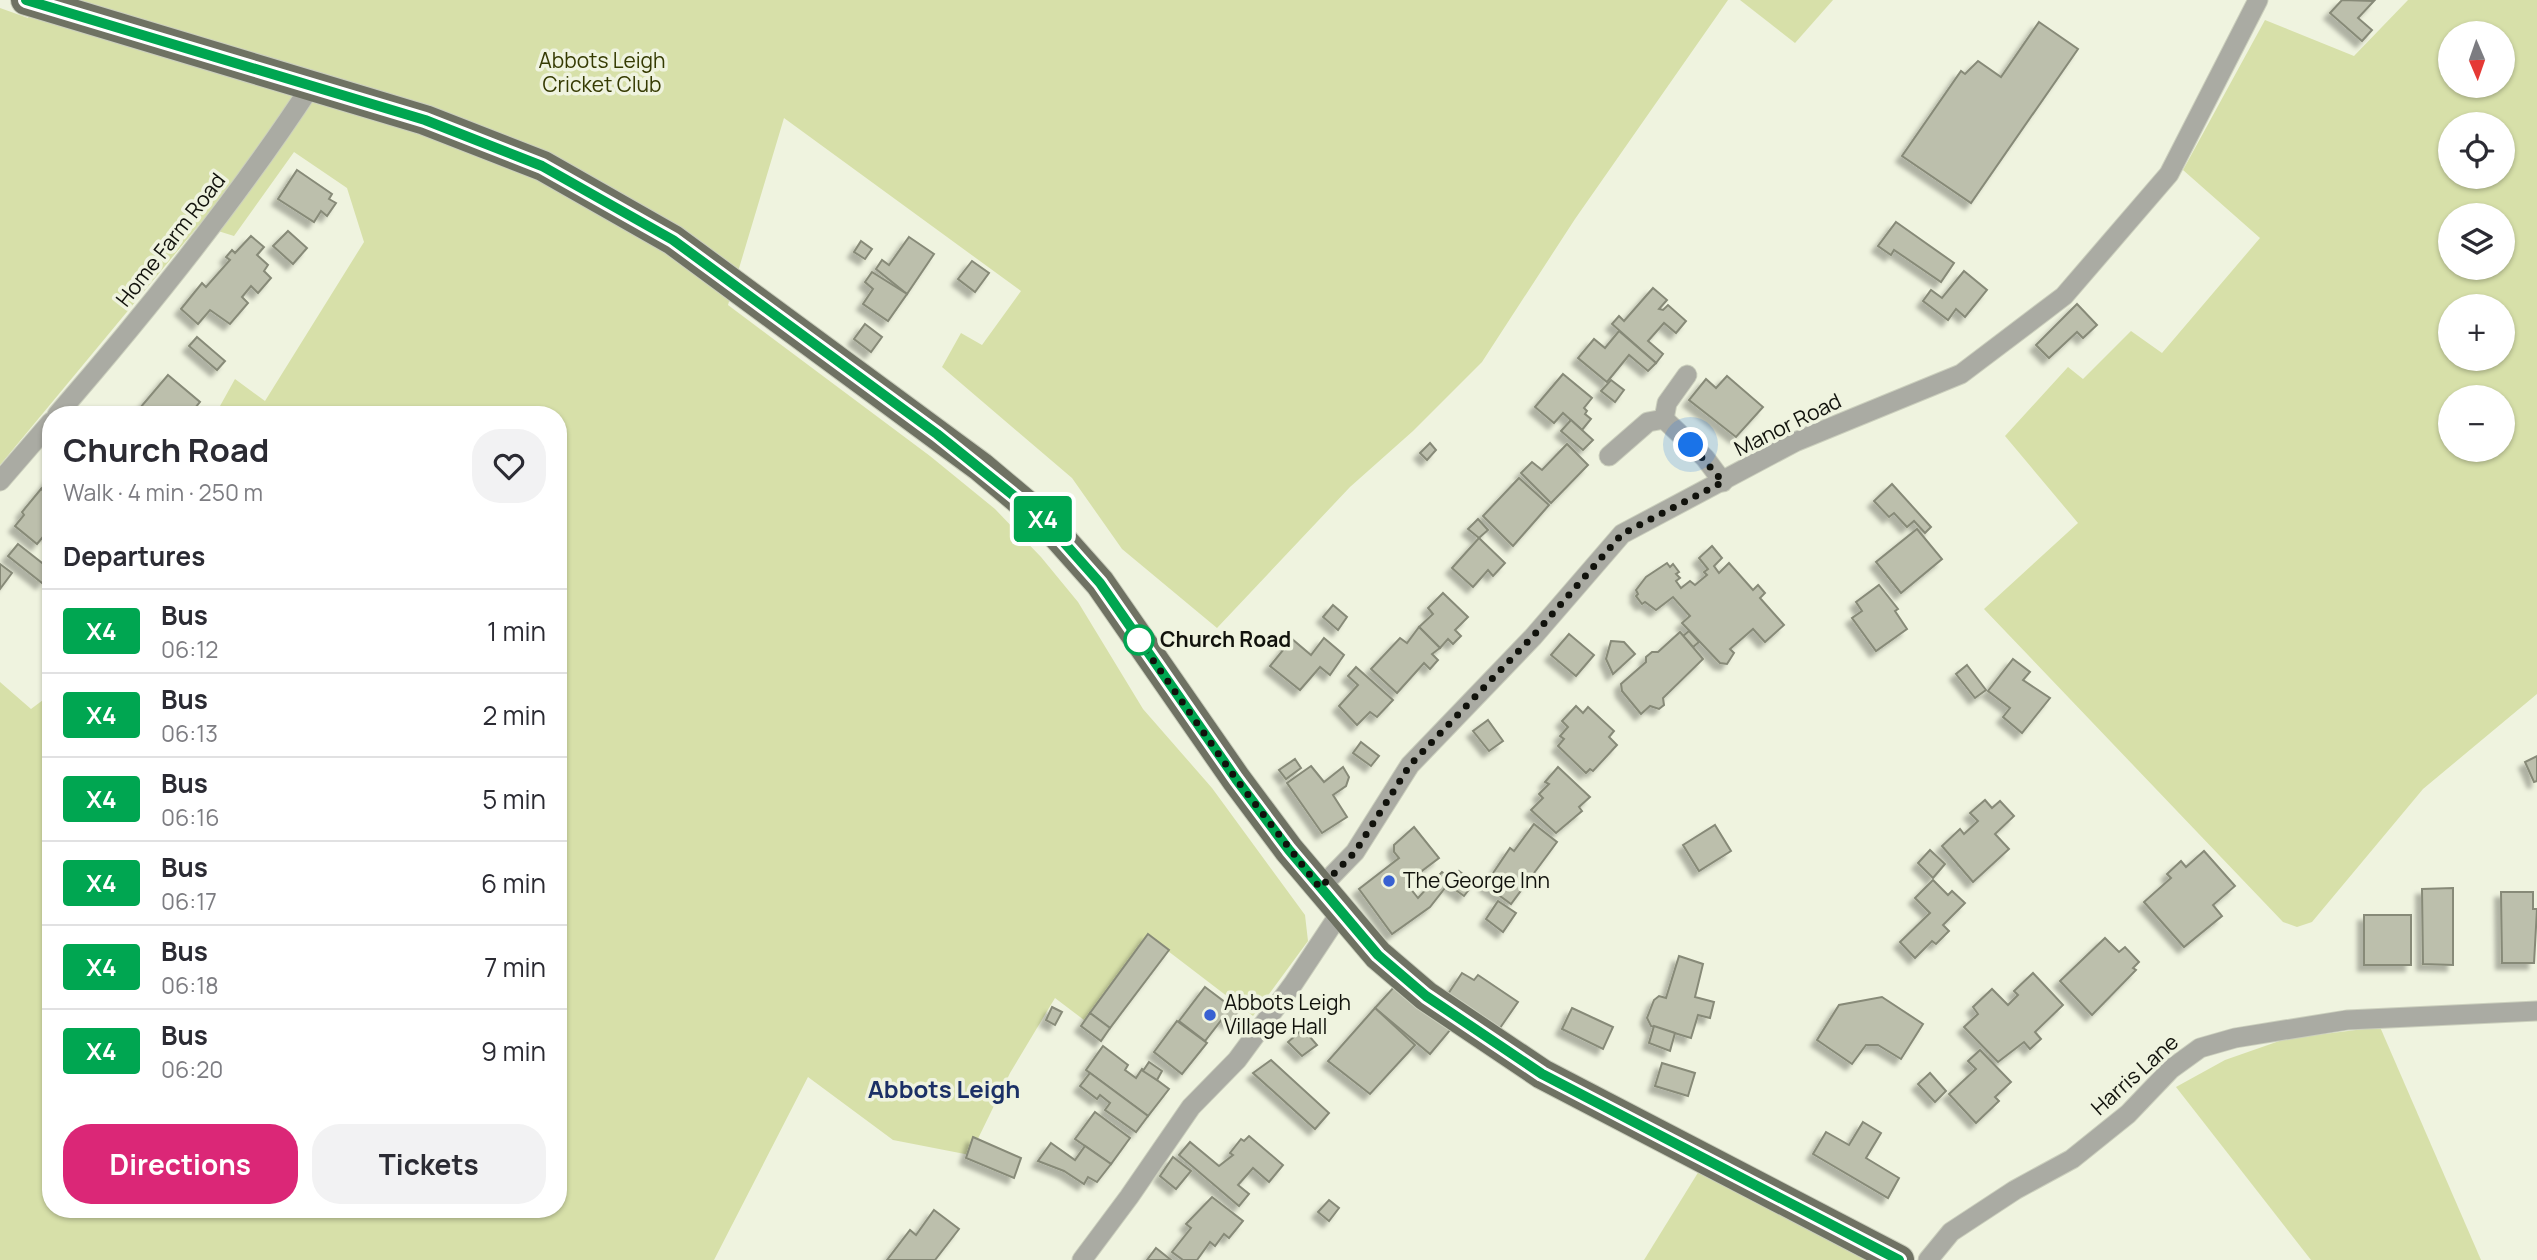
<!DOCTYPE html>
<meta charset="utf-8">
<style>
:root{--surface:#fff;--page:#f2f2f3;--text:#2b2b33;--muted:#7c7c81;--line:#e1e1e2;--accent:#db2777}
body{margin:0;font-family:Manrope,sans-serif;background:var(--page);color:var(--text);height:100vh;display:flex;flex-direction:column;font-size:26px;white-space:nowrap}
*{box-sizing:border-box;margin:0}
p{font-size:23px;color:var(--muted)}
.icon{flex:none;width:38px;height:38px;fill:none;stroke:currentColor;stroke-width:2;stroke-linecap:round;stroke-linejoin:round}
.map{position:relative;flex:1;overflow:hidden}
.details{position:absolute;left:42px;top:406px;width:525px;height:812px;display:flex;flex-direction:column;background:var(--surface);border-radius:28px;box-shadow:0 2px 5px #0004}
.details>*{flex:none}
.badge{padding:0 14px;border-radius:5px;font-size:24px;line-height:46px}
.needle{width:46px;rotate:178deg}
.buttons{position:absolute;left:2438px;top:21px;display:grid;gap:14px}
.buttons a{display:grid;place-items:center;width:77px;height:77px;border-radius:50%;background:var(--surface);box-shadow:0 2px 5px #0004;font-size:35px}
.you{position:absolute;width:35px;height:35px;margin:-18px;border:5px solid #fff;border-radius:50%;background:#1a73e8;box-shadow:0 0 0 10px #1a73e833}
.map>.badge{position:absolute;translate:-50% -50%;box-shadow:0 0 0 4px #fff}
h2{padding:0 21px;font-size:26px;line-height:63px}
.round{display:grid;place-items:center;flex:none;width:74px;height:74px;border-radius:28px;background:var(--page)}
.head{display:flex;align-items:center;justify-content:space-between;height:119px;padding:0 21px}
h1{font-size:33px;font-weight:700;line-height:52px}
.button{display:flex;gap:14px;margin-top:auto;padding:14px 21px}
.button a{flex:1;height:80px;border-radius:28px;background:var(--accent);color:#fff;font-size:28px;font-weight:700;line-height:80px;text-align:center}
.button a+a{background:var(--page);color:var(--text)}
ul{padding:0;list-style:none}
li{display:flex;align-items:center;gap:21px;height:84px;padding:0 21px;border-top:2px solid var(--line)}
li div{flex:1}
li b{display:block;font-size:26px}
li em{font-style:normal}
li .badge{min-width:77px;font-weight:700;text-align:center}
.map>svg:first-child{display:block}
.green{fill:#d7e0a9;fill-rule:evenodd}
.building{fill:#bcbfac;stroke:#878a78;stroke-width:2;filter:url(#shadow)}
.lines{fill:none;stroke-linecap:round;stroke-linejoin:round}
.minor-casing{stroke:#cbcfbd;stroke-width:21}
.primary-casing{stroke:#cbcfbd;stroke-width:32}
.minor{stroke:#aaaba3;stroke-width:19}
.primary{stroke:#6f7263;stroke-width:30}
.line-casing{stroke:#fff;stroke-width:16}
.line{stroke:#00a651;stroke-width:10}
.walk{stroke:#11120c;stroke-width:7;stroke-dasharray:0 12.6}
.stop-dot{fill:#fff;stroke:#00a651;stroke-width:3.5}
.poi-dot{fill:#3861d2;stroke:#eff3df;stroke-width:2.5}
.labels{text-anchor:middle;stroke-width:7;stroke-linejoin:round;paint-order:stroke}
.park-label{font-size:21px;fill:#353a02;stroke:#eff3df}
.street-label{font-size:21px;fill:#11120c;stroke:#eff3df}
.stop-label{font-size:21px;font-weight:bold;fill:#11120c;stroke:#eff3df;text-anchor:start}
.poi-label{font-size:21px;fill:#11120c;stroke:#eff3df;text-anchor:start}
.quarter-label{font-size:24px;font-weight:bold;fill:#1b3066;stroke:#eff3df}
</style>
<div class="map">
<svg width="2537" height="1260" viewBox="0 0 2537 1260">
<defs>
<filter id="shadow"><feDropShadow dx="-6" dy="6" stdDeviation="2" flood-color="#0004"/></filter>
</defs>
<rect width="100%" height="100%" fill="#eff3df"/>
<g class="green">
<polygon points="39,0 1728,0 1575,219 1482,362 1413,431 1350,487 1217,628 1122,549 1072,478 942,367 961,333 982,345 1021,291 784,118 728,305 930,456 995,509 1041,557 1078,602 1143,709 1212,788 1305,915 1308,941 1253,1016 1147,935 1084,1020 1055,998 1010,1073 970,1155 893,1140 808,1077 714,1260 0,1260 0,682 31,709 51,694 51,1209 558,1209 558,415 215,415 235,379 265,401 364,242 347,188 294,152 234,236 199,225 0,465 0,8 28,18"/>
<polygon points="1740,0 1833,0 1795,43"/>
<path d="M2408,0H2537V694L2423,789L2312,922L2297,927L2283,922L1984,609L2078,523L2005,436L2068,367L2083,379L2131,331L2162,353L2260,238L2183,170L2265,20L2354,56ZM2450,33H2502V86H2450ZM2450,124H2502V177H2450ZM2450,215H2502V268H2450ZM2450,306H2502V359H2450ZM2450,397H2502V450H2450Z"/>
<polygon points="2380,1027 2481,1260 2311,1260 2176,1087 2225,1060 2285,1039"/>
<polygon points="1699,1171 1869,1260 1644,1260"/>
</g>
<g class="building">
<polygon points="2342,0 2374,1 2358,18 2372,30 2362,41 2330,13"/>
<polygon points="2039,22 2078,49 1971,203 1902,156 1961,71 1965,74 1978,61 2001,77"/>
<polygon points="297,170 332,194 329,199 336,203 327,216 321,211 314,222 278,199"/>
<polygon points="1896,222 1954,263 1941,282 1894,250 1891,255 1878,246"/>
<polygon points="288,231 307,248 293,264 273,246"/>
<polygon points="251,236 264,247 257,255 268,265 264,271 271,278 258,293 251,286 242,297 248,303 230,324 210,310 198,324 181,309 202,283 206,287 230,260 226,257 232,250 235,253"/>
<polygon points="909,237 934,254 907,294 876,269 882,260 889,265"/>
<polygon points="861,241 872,249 865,259 854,252"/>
<polygon points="972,261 989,273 975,292 958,279"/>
<polygon points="1964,271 1987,290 1965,317 1956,309 1948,320 1923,301 1931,290 1942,298"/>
<polygon points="872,272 907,294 888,321 863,304 873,289 865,282"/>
<polygon points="1653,288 1667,300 1659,309 1663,310 1668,305 1686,321 1676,333 1664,323 1648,341 1663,354 1656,363 1612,324 1619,316 1624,321"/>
<polygon points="2077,304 2097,325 2083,338 2077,332 2049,358 2036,345"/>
<polygon points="865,324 882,337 871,352 854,339"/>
<polygon points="1619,331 1656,363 1648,371 1629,355 1607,382 1578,358 1594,339 1605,348"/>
<polygon points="197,337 225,361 217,370 189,346"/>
<polygon points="1563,374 1592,398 1584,408 1587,411 1585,414 1591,419 1582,430 1563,413 1554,423 1535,407"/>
<polygon points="168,375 200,402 191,413 193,415 134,415"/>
<polygon points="1727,376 1763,407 1736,437 1689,400 1706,379 1716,388"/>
<polygon points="1611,380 1624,390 1615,402 1601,391"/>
<polygon points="1571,420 1593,440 1583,450 1561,431"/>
<polygon points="1430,443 1436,450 1427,460 1420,453"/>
<polygon points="1567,444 1588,465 1551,503 1521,473 1532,462 1542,470"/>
<polygon points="51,477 51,497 41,489"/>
<polygon points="1519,478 1549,505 1513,546 1483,516"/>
<polygon points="1892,484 1931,527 1925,533 1914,521 1907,527 1894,513 1889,517 1874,501"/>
<polygon points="41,489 51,497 51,534 47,532 37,544 15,526 24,515 22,512"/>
<polygon points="1478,519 1488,530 1479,538 1468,529"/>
<polygon points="1917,529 1942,559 1901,593 1876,562"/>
<polygon points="1479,538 1505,563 1493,576 1488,570 1473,587 1452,568"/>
<polygon points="18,544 51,570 42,583 8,556"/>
<polygon points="1712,546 1722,558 1714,566 1719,573 1729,563 1753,590 1758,585 1765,593 1760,598 1784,625 1765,642 1753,629 1730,649 1734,653 1727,664 1720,663 1682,623 1690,616 1673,597 1656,610 1645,602 1642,604 1636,596 1638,594 1636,590 1646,577 1667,563 1670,567 1673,564 1679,572 1676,574 1680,578 1676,581 1681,588 1690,581 1695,585 1707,575 1704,572 1708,569 1699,558"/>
<polygon points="0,564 12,573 0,589"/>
<polygon points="1879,585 1898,609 1895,611 1907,629 1876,651 1852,618 1862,611 1856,602"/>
<polygon points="1443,593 1468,617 1455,630 1461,636 1453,644 1448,639 1440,648 1419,627 1433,614 1428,608"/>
<polygon points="1333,605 1347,617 1338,630 1323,617"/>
<polygon points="1419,627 1440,648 1432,654 1438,660 1430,669 1424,663 1397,693 1371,669 1400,638 1407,643"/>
<polygon points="1689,631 1699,642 1693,647 1683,636"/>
<polygon points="1680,632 1703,659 1663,698 1664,705 1659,709 1650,706 1641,714 1622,691 1621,684 1646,662 1646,657 1652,652 1658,652"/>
<polygon points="1569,634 1594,655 1576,676 1551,655"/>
<polygon points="1324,638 1344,655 1330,675 1320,667 1300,690 1270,666 1292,639 1311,655"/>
<polygon points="1611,641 1624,642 1635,654 1613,674 1606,659"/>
<polygon points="2013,659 2030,672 2023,680 2050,698 2022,733 2003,717 2010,708 1988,691"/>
<polygon points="1967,665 1986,690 1975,698 1956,674"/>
<polygon points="1356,667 1393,700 1377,717 1370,712 1357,725 1339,706 1358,685 1348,676"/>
<polygon points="1576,706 1583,713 1588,707 1614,731 1609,737 1617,745 1593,771 1590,769 1586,773 1558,746 1564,739 1560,736 1568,727 1562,721"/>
<polygon points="1488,720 1503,741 1489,751 1473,731"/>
<polygon points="1361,742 1379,756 1371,766 1353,753"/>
<polygon points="2537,756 2537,781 2534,782 2525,762"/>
<polygon points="1295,759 1301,768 1286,779 1279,770"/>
<polygon points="1311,766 1324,782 1343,767 1349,777 1346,786 1333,795 1347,817 1322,833 1287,783"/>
<polygon points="1558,767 1590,797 1579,807 1582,811 1556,833 1531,810 1543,798 1539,794 1549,784 1545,782"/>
<polygon points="1985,800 1992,808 2000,801 2014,816 1995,834 2009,849 1973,882 1942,846 1960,829 1964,834 1978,821 1970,813"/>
<polygon points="1534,824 1557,842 1511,904 1485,885 1510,848 1514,851"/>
<polygon points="1715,825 1731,851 1699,871 1683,845"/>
<polygon points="1414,827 1439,858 1406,883 1418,898 1442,872 1452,879 1430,907 1392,934 1359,889 1399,858 1394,852 1394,845"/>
<polygon points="1930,850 1945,864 1933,878 1918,863"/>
<polygon points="2204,851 2235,886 2213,905 2222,916 2184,947 2144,902 2171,878 2167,874 2181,861 2186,867"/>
<polygon points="1459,871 1474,883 1464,896 1450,886"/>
<polygon points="1933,880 1948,895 1952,891 1965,903 1943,925 1949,931 1936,944 1932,941 1915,958 1900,942 1930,913 1915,898"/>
<polygon points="2453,888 2453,965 2423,964 2422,889"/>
<polygon points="2501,892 2533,892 2533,909 2537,909 2534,963 2502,963"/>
<polygon points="1498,901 1516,913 1503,932 1486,919"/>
<rect x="2364" y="915" width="47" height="50"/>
<polygon points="1148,934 1169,950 1110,1028 1090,1013"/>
<polygon points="2105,938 2119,952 2125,947 2139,962 2133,968 2136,970 2092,1015 2060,981"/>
<polygon points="1679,956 1703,964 1695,997 1714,1002 1710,1018 1698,1015 1691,1038 1651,1026 1647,1018 1654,1000 1659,996 1666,998"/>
<polygon points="1462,973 1474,980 1478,975 1518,1002 1500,1028 1448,994"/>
<polygon points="2033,973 2063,1005 2035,1032 2041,1039 2030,1049 2024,1042 1998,1062 1964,1027 1978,1014 1973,1007 1992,989 2008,1005 2018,995 2014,991"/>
<polygon points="1205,987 1238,1012 1229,1023 1223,1018 1205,1041 1179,1021"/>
<polygon points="1394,987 1451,1029 1430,1054 1375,1008"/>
<polygon points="1882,997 1923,1024 1901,1059 1878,1045 1866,1045 1852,1064 1817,1040 1839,1005"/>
<polygon points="1052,1007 1062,1012 1055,1025 1046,1020"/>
<polygon points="1375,1008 1415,1045 1370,1094 1328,1061"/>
<polygon points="1572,1008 1613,1027 1603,1049 1562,1029"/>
<polygon points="1090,1013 1110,1028 1101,1041 1081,1026"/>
<polygon points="1177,1021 1207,1043 1182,1074 1154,1052"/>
<polygon points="1654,1026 1675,1033 1670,1051 1649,1043"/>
<polygon points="1303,1029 1317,1045 1302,1056 1288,1042"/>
<polygon points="1103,1046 1128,1065 1125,1070 1136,1078 1142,1069 1169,1089 1148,1116 1086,1070"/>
<polygon points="1980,1050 2011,1082 1995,1097 1999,1101 1976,1123 1949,1094 1976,1069 1968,1061"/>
<polygon points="1271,1060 1329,1113 1315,1129 1253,1073"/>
<polygon points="1149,1062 1162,1071 1157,1080 1143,1071"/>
<polygon points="1662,1063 1695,1073 1688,1096 1655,1086"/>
<polygon points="1090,1073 1148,1116 1136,1132 1105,1110 1110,1103 1100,1095 1097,1099 1080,1086"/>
<polygon points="1930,1073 1946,1091 1935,1102 1918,1084"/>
<polygon points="1095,1112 1130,1138 1111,1164 1075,1139"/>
<polygon points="1863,1122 1881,1133 1866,1158 1899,1178 1888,1198 1813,1154 1826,1132 1849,1145"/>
<polygon points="1249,1136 1283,1165 1269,1182 1253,1168 1238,1185 1249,1194 1239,1206 1179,1155 1190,1142 1219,1166 1233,1155 1230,1153 1241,1139 1244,1141"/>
<polygon points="973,1137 1021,1158 1014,1178 966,1158"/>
<polygon points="1051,1143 1075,1160 1085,1146 1111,1164 1097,1182 1088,1177 1084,1184 1064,1171 1038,1161"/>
<polygon points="1173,1157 1191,1171 1176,1189 1160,1176"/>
<polygon points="1212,1197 1243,1221 1229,1238 1224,1234 1215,1246 1210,1242 1197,1260 1183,1260 1172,1252 1191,1228 1186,1224"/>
<polygon points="1329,1200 1339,1208 1329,1221 1318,1212"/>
<polygon points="934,1210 959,1229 935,1260 887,1260 910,1230 916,1235"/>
<polygon points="1156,1248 1171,1260 1147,1260"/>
</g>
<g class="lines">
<defs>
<g id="minor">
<path d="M57,415C148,310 235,202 311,86"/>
<polyline points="1664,419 1705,458 1723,482"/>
<polyline points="1609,456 1648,422 1664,419 1667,403 1687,375"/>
<polyline points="0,481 51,422"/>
<polyline points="1320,888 1355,852 1410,765 1533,637 1622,534 1795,442 1961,374 2064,296 2169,174 2258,0"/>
<polyline points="1082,1260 1129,1197 1191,1107 1237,1060 1293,984 1340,913"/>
<polyline points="1928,1260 1951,1232 2015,1190 2072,1159 2128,1114 2171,1069 2200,1048 2235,1038 2347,1020 2537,1011"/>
</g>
<polyline id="primary" points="26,0 425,120 543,166 673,240 981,467 1044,520 1100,583 1236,779 1289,850 1378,955 1426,996 1542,1074 1899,1260"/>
</defs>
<use href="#minor" class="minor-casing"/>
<use href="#primary" class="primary-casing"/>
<use href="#minor" class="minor"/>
<use href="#primary" class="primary"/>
</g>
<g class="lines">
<defs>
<polyline id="line" points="26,0 425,120 542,166 673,240 937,434 1044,520 1100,583 1236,779 1289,850 1378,955 1426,996 1542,1074 1899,1260"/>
</defs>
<use href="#line" class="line-casing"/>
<use href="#line" class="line"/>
<polyline class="walk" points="1139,640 1236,779 1320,888 1355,852 1410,765 1533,636 1622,534 1723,482 1691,445"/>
</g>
<circle class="stop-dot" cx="1139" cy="640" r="14"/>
<g class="poi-dot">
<circle cx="1389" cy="881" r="7"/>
<circle cx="1210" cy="1015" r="7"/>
</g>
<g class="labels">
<g class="park-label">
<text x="602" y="68">Abbots Leigh<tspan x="602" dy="24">Cricket Club</tspan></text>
</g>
<g class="street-label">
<text transform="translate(171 240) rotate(-52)" y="7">Home Farm Road</text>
<text transform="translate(1788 425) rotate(-26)" y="7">Manor Road</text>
<text transform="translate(2135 1075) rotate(-42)" y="7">Harris Lane</text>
</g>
<g class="stop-label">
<text x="1160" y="647">Church Road</text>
</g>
<g class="poi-label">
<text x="1403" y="888">The George Inn</text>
<text x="1224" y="1010">Abbots Leigh<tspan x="1224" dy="24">Village Hall</tspan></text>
</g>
<g class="quarter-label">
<text x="944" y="1098">Abbots Leigh</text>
</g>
</g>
</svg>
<div class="buttons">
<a><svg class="needle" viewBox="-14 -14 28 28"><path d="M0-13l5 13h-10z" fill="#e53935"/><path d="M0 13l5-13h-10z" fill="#7c7c81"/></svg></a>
<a><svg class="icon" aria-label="locate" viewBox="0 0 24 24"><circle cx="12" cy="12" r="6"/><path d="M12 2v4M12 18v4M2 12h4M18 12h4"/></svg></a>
<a><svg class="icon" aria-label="layers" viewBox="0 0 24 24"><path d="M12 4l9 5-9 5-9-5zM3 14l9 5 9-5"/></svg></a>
<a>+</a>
<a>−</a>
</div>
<div class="you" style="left:1691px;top:445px"></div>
<b class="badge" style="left:1043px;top:519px;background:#00a651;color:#fff">X4</b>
<section class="details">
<div class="head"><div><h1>Church Road</h1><p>Walk · 4 min · 250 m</p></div><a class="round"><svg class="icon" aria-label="heart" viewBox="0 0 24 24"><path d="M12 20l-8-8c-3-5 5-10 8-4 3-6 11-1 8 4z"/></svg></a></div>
<h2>Departures</h2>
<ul>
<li><span class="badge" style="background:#00a651;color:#fff">X4</span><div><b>Bus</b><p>06:12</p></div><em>1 min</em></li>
<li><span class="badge" style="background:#00a651;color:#fff">X4</span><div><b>Bus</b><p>06:13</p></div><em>2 min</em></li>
<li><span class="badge" style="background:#00a651;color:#fff">X4</span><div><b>Bus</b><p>06:16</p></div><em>5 min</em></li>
<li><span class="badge" style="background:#00a651;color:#fff">X4</span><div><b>Bus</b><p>06:17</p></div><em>6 min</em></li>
<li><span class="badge" style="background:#00a651;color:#fff">X4</span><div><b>Bus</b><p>06:18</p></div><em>7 min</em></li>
<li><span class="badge" style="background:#00a651;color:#fff">X4</span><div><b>Bus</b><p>06:20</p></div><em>9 min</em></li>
</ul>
<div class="button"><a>Directions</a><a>Tickets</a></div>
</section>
</div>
